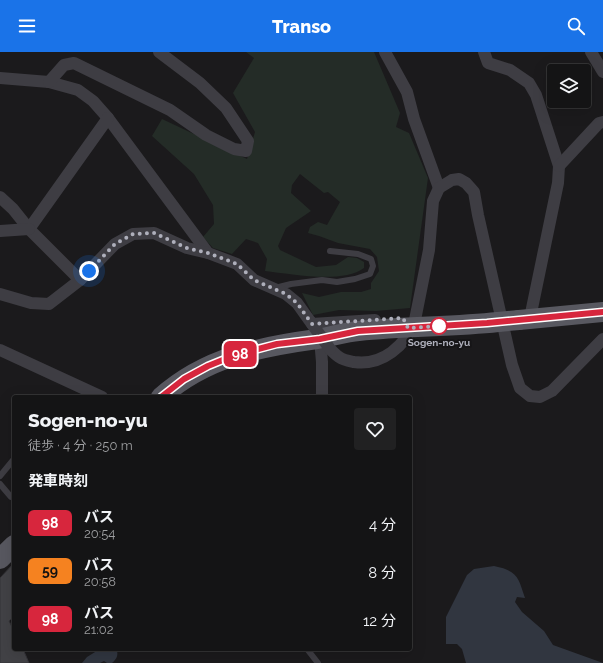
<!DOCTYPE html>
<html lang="ja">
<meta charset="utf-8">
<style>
:root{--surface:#141415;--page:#212122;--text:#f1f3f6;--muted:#9d9ea0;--line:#333334;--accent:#1a73e8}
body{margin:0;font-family:Raleway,"Noto Sans JP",sans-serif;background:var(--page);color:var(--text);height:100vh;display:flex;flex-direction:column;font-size:15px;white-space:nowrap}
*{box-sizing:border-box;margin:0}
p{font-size:13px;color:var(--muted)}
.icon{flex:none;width:22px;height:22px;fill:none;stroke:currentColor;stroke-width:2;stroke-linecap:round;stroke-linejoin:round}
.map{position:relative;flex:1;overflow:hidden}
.sheet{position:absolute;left:12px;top:343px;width:400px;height:256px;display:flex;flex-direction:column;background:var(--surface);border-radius:4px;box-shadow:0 4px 16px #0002,0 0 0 1px var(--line)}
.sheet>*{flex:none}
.badge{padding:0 8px;border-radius:6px;font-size:14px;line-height:26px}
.tools{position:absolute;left:547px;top:12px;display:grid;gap:8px}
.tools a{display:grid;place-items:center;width:44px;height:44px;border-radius:4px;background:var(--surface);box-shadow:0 4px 16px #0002,0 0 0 1px var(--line);font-size:20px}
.you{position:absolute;width:20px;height:20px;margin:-10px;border:3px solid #fff;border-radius:50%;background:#1a73e8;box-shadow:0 0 0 6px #1a73e833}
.map>.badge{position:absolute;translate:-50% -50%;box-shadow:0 0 0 2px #fff}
h2{padding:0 16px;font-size:15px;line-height:36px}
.round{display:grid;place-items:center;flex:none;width:42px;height:42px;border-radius:4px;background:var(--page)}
.summary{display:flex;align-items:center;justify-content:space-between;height:68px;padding:0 16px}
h1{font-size:19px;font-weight:800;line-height:30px}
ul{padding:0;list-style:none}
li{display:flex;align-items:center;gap:12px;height:48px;padding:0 16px}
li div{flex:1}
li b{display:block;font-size:15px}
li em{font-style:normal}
li .badge{min-width:44px;font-weight:700;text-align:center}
header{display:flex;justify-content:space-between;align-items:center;height:52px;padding:0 16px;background:var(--accent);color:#fff;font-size:18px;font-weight:800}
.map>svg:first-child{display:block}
.green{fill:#242c27}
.water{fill:#313640}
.building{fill:#424246;stroke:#353438}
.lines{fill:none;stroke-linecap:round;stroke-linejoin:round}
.lane{stroke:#3e3d43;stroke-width:6}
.street{stroke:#3e3d43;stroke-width:12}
.primary{stroke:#585860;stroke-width:20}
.street-bridge{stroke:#3e3d43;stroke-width:12}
.primary-bridge{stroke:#585860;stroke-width:20}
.line-casing{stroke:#fff;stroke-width:9}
.line{stroke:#d7263d;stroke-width:6}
.walk{stroke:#aeafbb;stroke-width:4;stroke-dasharray:0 7.2}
.stop-dot{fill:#fff;stroke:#d7263d;stroke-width:2}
.labels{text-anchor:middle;stroke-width:4;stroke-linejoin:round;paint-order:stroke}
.stop-label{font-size:10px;font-weight:bold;fill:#aeafbb;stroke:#161517}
</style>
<header><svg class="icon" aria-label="menu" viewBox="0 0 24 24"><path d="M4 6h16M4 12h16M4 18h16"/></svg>Transo<svg class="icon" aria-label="search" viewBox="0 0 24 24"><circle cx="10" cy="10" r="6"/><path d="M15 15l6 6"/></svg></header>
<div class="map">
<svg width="603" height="611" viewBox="0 0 603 611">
<rect width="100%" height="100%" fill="#1b1a1c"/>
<path class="green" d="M246,0H374L400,61L396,75L409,81L428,126L410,256L376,259L339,258L313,263L302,241L319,245L341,240H361L371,237V231L379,219L377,205L370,197L338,191L319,184L308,181L310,175L318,170L327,173L340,150L328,140L324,141L300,122L292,133L291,141L311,159L286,176L278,194L280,198L316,215L336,213L348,205L357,206L364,210V216C343,232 291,222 265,219L267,207L258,191L246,187L232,202L213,196L203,185L214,172L213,153L194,122L152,84L162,67L247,107L255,80L233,41L254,6Z"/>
<g class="water">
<path d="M494,514C518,519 518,525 525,546L517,545L515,550L522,560L544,579L553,593L603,611H466L462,597L457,592H446V565L467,523L474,517Z"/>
<path d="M100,597H116C119,602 117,607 112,611H107L104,609L100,611H82L87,605Z"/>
</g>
<polygon class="building" points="14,511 14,564 9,569 14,579 14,597 23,597 29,611 0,611 0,526"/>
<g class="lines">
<g class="lane">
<polyline points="275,236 291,232 322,228 337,230 355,227 370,222 373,214 371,207 358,202 330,199"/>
<polyline points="0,424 14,407"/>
<polyline points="0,432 11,445 14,445"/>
<polyline points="307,597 318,611"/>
</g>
<g class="street">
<polyline points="385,0 407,40 414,67 439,136"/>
<polyline points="484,0 488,11 510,18 529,31 536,43 559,114 558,131 530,266"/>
<polyline points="591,0 603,20"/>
<polyline points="0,26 49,30 78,38 93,49 108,66 208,201"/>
<polyline points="49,30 64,13 74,11 170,58 206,83 234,97 246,99 248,89 226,56 200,31 159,0"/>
<polyline points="559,114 599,71 603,70"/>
<polyline points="0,145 13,157 29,177 80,228"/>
<polyline points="29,177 108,66"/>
<polyline points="0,179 29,177"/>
<polyline points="0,242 31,251 49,252 80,228 115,192 133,182 154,181 187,196 208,201 237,212 254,228 286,242 297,251 312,272 375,268"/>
<polyline points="320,287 322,310 322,345"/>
<path d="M330,297C333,300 336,303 339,305C343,308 349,309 354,310C382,314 406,294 415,268L429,198L433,149L439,136L452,128L459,127L466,131L474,140L478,163L512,313L520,336L530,344L540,345L552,339L603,287"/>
<polyline points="0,298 102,345"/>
</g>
<g class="primary">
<polyline points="519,268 603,260"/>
<path d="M161,345C206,305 259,295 317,287C331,285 345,280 359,279C405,274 452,275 498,270"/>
<polyline points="0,507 14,493"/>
</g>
<polyline class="street-bridge" points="312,272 330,297"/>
<polyline class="primary-bridge" points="498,270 519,268"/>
</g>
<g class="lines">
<defs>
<polyline id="line" points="161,345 184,327 208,314 235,303 277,292 320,287 358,279 487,271 603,260"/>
</defs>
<use href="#line" class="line-casing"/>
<use href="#line" class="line"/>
<polyline class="walk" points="89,219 115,192 133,182 154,181 187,196 208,201 237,212 254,228 286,242 297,251 312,272 403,266 408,276 441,274 439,274"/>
</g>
<circle class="stop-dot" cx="439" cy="274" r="8"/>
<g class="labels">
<g class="stop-label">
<text x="439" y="294">Sogen-no-yu</text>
</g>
</g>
</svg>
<div class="tools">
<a><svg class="icon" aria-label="layers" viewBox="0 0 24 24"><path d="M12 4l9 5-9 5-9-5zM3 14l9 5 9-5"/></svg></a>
</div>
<div class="you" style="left:89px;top:219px"></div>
<b class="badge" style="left:240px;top:302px;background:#d7263d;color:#fff">98</b>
<section class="sheet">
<div class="summary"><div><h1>Sogen-no-yu</h1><p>徒歩 · 4 分 · 250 m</p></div><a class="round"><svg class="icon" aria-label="heart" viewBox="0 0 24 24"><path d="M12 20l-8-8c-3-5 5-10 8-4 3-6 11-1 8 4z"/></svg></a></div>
<h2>発車時刻</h2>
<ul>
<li><span class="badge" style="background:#d7263d;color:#fff">98</span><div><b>バス</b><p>20:54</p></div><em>4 分</em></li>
<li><span class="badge" style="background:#f58220;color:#111">59</span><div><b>バス</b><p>20:58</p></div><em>8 分</em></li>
<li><span class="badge" style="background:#d7263d;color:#fff">98</span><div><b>バス</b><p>21:02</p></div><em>12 分</em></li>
</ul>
</section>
</div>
